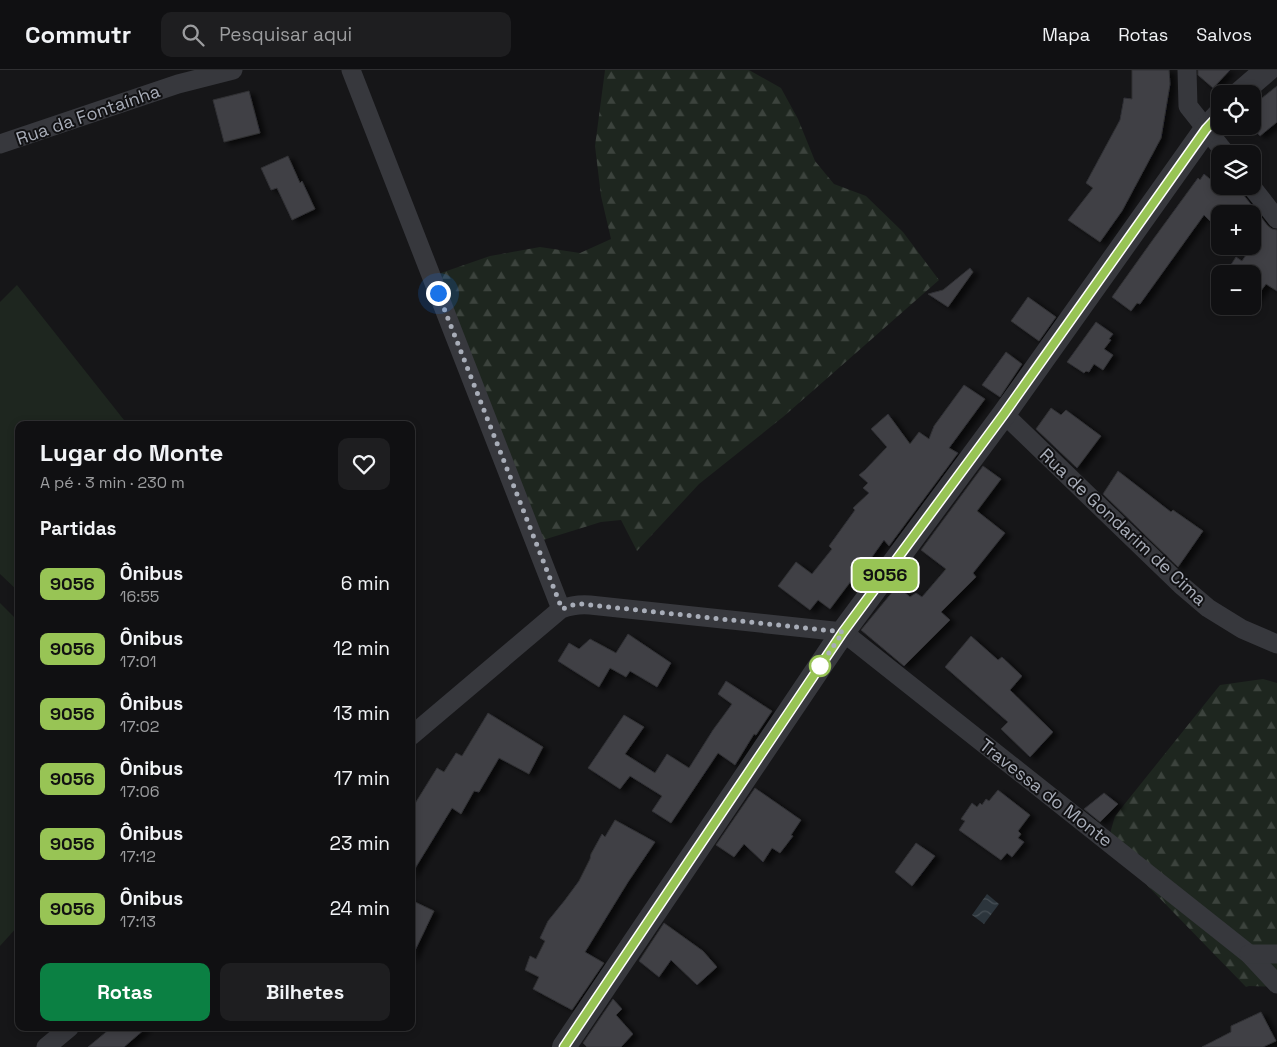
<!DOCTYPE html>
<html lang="pt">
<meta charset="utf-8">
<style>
:root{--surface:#101012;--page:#1e1e20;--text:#f1f3f6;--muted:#9c9d9f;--line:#303032;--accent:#0b8043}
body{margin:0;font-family:"Space Grotesk",sans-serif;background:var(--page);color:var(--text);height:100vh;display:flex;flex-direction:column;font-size:19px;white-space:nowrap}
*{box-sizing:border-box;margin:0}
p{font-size:16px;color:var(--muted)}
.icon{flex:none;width:28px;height:28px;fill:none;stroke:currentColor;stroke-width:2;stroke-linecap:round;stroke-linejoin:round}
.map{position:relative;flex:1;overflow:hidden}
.details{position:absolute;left:15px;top:351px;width:400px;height:610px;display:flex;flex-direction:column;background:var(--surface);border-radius:10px;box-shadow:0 2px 8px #0003,0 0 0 1px var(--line)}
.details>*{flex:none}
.badge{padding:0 10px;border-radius:8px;font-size:18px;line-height:32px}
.controls{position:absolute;left:1211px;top:15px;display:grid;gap:10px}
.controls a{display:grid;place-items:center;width:50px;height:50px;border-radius:10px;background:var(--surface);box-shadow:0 2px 8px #0003,0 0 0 1px var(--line);font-size:25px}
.you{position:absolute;width:25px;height:25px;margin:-12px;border:4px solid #fff;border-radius:50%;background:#1a73e8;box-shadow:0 0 0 8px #1a73e833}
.map>.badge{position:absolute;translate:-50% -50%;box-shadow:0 0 0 2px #fff}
h2{padding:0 25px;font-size:19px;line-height:45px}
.round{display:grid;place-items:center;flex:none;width:52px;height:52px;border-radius:10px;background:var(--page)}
.overview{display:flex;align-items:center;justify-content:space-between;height:85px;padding:0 25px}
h1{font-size:24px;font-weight:800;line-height:38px}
.action{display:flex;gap:10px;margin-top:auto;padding:10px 25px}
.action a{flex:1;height:58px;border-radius:10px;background:var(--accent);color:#fff;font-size:20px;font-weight:800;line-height:58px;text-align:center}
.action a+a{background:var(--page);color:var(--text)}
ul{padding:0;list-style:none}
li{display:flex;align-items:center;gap:15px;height:65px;padding:0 25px}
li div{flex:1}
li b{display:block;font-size:19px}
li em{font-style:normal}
li .badge{min-width:55px;font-weight:700;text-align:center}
header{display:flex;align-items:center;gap:30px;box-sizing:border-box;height:70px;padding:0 25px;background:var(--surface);border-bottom:1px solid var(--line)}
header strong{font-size:24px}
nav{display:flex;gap:28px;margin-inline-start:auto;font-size:18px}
.search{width:350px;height:45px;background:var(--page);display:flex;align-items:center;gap:12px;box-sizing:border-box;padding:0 18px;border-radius:10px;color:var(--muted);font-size:19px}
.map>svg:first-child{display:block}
.forest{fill:url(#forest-firs)}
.park{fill:#1e261f}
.water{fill:url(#water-waves)}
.building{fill:#404145;stroke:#303034;filter:url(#shadow)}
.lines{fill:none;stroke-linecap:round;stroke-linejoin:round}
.minor{stroke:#37383d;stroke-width:19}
.tertiary{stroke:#37383d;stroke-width:24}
.line-casing{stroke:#fff;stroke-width:11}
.line{stroke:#98c455;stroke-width:8}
.walk{stroke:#a8adb8;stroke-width:5;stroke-dasharray:0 9}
.stop-dot{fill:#fff;stroke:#98c455;stroke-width:2.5}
.labels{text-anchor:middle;stroke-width:4;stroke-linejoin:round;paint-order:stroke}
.street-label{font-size:18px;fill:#a8adb8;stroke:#111113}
</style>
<header>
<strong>Commutr</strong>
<div class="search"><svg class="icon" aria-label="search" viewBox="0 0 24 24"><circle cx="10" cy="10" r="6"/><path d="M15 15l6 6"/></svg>Pesquisar aqui</div>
<nav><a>Mapa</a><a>Rotas</a><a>Salvos</a></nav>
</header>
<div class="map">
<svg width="1277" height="977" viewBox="0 0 1277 977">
<defs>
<pattern id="forest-firs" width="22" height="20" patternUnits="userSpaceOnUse" patternTransform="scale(1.25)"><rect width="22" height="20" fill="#1e261f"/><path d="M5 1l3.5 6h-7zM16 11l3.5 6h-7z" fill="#3c433d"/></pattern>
<pattern id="water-waves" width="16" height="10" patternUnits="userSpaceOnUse" patternTransform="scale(1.25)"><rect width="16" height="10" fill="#2c353c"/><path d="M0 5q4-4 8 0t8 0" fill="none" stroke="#485056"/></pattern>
<filter id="shadow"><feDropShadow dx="5.5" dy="3" stdDeviation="2.5" flood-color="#0009"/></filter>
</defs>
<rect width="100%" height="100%" fill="#161618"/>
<g class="forest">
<polygon points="605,0 749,0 781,18 798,49 815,91 834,114 866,126 903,162 939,210 783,347 699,414 637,481 621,450 601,452 543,470 438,204 490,186 540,177 580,183 611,169 601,126 595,76"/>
<polygon points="1263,609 1277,613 1277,917 1249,916 1246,917 1107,774 1115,746 1220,615"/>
</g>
<g class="park">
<polygon points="17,215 128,355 19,355 19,522 0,504 0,232"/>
<polygon points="0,533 19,552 19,855 0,876"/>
</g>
<polygon class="water" points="987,824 999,834 984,854 972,845"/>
<g class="building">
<polygon points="1132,0 1169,0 1170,14 1161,68 1122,141 1100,172 1068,150 1093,118 1086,113 1120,50 1124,28 1132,29"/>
<polygon points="1198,0 1230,0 1213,18 1198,5"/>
<polygon points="1277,16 1277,52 1260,66 1252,57 1252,36"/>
<polygon points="249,21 260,63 224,72 213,30"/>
<polygon points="288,86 300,113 302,111 315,139 292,150 277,118 271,120 261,98"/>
<polygon points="1220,97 1220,116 1240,116 1242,123 1268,156 1272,159 1277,160 1277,221 1266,214 1252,233 1252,204 1225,204 1236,187 1242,191 1252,176 1252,144 1220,144 1220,161 1204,145 1140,234 1137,233 1131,241 1112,227 1152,171 1198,108 1200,110 1204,104 1210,109"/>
<polygon points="970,198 973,202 948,237 928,224 943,220"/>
<polygon points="1028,227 1056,247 1039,271 1011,251"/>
<polygon points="1096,252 1113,264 1109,269 1111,270 1104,279 1113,285 1103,300 1094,294 1089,302 1086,301 1084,303 1067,292"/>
<polygon points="1006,282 1022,294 1000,327 982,315"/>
<polygon points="964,315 985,329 949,378 958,383 889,476 884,470 862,501 860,499 830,539 818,530 810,540 778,516 796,492 812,504 832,479 829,476 855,440 853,438 869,423 863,418 868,413 859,405 865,400 887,377 871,359 888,344 910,374 919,362 929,369 934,356"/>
<polygon points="1051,338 1061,345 1066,340 1101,366 1077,398 1036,359"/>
<polygon points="983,396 1001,409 977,441 1005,463 973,503 976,507 941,542 950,550 904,596 861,560 894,520 899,523 902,520 910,527 916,523 922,527 946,499 921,480"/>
<polygon points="1118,401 1171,442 1173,440 1203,461 1178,497 1103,424"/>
<polygon points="628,564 671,593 657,617 630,601 626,607 610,598 599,617 558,591 569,573 579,579 590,569 616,583"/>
<polygon points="971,566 998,590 1002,587 1022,606 1010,620 1053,662 1030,687 1001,659 1008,652 945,597"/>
<polygon points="726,611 772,641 756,665 754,664 735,695 718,683 671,753 652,741 662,726 630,706 620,719 588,698 624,645 644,657 625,684 655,703 667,684 689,698 713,660 732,634 718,624"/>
<polygon points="488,643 543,677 529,704 499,688 479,722 474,721 461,744 452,738 411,805 411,740 437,698 444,702 456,683 462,686"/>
<polygon points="755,718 801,750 791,765 793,766 780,783 772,778 763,792 744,774 734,787 716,775"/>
<polygon points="998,720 1030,745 1018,761 1021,764 1018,768 1024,772 1012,787 1007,783 1001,790 959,760 965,751 961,749 972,733 977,737 980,733 982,735 986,729 989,731"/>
<polygon points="1104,723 1118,734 1100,752 1084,739"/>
<polygon points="615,750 655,772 628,812 585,882 604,893 572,940 533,919 539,907 525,900 530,886 536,889 545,871 540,868 548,851 565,830 579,811 590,789 591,784 602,764 605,767"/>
<polygon points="916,773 935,786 912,816 895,802"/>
<polygon points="411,830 434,841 411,889"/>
<polygon points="664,853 703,881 717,897 697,915 671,890 659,907 639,891"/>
<polygon points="613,929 622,939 616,945 633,964 621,977 587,977 583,973"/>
<polygon points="1261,942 1276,971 1263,977 1202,977 1231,962 1231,956"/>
<polygon points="111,958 146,958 124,977 88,977"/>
</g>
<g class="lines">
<g class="minor">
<polyline points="351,0 561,539"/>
<polyline points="1187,0 1188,36 1226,84"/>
<polyline points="0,74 178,14 233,0"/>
<polyline points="1251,116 1277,149"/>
<polyline points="1004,344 1181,515 1208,538 1242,559 1277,574"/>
<path d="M411,666L561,539C572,535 579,534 590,535L843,562L1249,884L1277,914"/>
<polyline points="1249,884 1277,884"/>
<polyline points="46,977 69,958"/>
</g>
<g class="tertiary">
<polyline points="1239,24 1267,0"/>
<polyline points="564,977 843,562 1004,344 1206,59 1220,44"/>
</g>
</g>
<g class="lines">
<defs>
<polyline id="line" points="564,977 843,562 1004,344 1206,59 1220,44"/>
</defs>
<use href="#line" class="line-casing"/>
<use href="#line" class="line"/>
<polyline class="walk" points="438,223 562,539 573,535 581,534 843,562 820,596"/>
</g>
<circle class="stop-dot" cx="820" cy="596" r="10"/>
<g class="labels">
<g class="street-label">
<text transform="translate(88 45) rotate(-19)" y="6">Rua da Fontaínha</text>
<text transform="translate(1123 457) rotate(43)" y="6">Rua de Gondarim de Cima</text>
<text transform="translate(1046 723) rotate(38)" y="6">Travessa do Monte</text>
</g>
</g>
</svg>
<div class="controls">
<a><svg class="icon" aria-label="locate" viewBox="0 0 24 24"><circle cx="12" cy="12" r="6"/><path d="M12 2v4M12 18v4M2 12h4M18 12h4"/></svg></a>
<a><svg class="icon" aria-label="layers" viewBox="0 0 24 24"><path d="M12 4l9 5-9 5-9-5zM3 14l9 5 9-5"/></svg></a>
<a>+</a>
<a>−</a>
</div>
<div class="you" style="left:438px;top:223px"></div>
<b class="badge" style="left:885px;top:505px;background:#98c455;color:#111">9056</b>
<section class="details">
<div class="overview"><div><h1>Lugar do Monte</h1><p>A pé · 3 min · 230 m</p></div><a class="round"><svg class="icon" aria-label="heart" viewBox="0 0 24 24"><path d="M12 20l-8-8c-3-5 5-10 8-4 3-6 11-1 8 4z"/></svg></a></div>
<h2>Partidas</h2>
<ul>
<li><span class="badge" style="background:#98c455;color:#111">9056</span><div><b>Ônibus</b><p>16:55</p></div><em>6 min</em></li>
<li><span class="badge" style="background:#98c455;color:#111">9056</span><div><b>Ônibus</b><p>17:01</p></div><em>12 min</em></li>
<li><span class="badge" style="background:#98c455;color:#111">9056</span><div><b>Ônibus</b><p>17:02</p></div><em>13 min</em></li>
<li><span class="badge" style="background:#98c455;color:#111">9056</span><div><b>Ônibus</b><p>17:06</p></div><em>17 min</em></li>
<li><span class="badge" style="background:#98c455;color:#111">9056</span><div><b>Ônibus</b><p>17:12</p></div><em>23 min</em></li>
<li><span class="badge" style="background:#98c455;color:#111">9056</span><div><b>Ônibus</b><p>17:13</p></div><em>24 min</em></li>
</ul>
<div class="action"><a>Rotas</a><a>Bilhetes</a></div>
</section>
</div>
